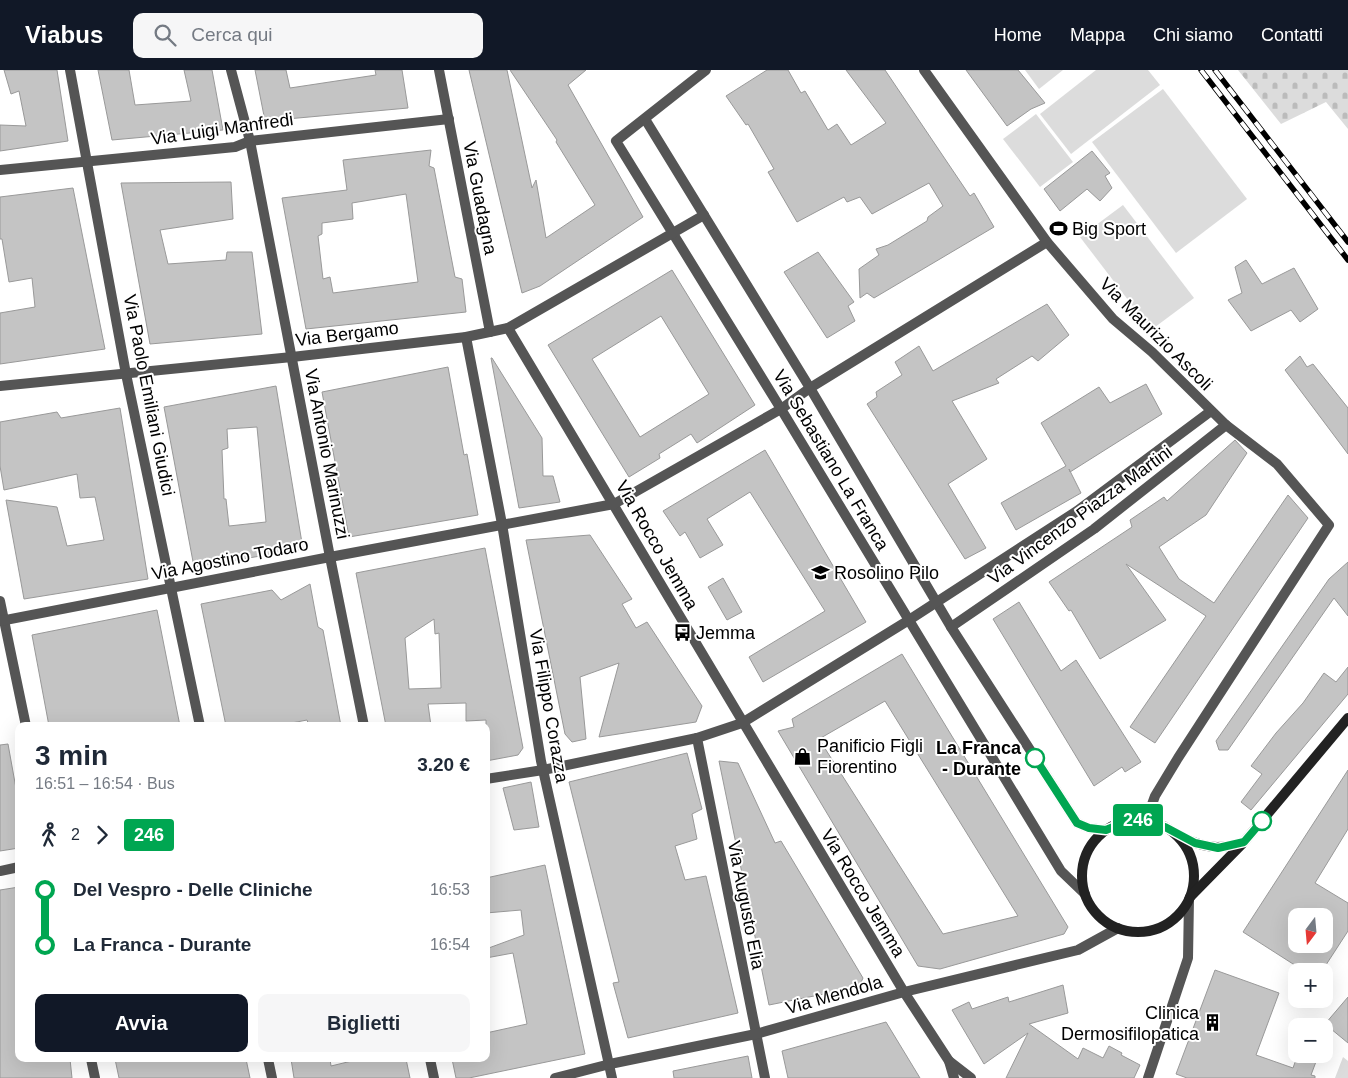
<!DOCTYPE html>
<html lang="it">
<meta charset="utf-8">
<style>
:root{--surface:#fff;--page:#f6f6f7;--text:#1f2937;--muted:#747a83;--accent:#111827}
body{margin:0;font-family:Arial,sans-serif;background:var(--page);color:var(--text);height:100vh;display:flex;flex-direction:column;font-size:19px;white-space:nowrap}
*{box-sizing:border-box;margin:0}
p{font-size:16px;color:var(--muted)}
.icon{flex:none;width:28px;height:28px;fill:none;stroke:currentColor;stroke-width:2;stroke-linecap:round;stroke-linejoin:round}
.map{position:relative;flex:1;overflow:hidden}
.drawer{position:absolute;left:15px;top:652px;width:475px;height:340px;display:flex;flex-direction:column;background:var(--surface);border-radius:10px;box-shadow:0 5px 20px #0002}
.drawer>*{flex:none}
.badge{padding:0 10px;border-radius:4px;font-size:18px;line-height:32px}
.needle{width:32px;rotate:196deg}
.controls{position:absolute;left:1288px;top:838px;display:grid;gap:10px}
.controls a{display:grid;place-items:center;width:45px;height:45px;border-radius:10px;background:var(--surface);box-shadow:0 5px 20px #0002;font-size:25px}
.map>.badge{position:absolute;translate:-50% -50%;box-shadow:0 0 0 2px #fff}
.legs{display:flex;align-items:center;gap:8px;height:55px;padding:0 20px;font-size:16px}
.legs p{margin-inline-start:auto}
.head{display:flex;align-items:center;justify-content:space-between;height:85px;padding:0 20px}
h1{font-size:28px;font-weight:700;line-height:38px}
.action{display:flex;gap:10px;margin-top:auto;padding:10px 20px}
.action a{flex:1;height:58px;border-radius:10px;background:var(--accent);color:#fff;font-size:20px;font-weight:700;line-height:58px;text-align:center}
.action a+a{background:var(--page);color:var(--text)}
ul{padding:0 20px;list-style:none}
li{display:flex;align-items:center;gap:18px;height:55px;font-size:19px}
li i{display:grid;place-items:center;width:8px;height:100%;margin:0 6px;background:currentColor}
li i::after{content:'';width:12px;height:12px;margin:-6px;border:4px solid;border-radius:50%;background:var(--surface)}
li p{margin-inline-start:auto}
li:first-child i{background:linear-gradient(#0000 50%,currentColor 0)}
li:last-child i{background:linear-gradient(currentColor 50%,#0000 0)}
header{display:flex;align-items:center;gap:30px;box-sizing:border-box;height:70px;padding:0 25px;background:var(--accent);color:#fff}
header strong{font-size:24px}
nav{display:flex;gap:28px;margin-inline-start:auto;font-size:18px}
.search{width:350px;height:45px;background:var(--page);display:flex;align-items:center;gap:12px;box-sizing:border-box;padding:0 18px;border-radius:10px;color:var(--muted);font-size:19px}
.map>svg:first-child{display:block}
.green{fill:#dcdcdc}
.cemetery{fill:url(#cemetery-stones)}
.building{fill:#c4c4c4;stroke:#999;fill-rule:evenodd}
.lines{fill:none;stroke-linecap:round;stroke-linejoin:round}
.street{stroke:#555;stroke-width:10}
.secondary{stroke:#222;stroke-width:10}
.rail-casing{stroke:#000;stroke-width:5.5}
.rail{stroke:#fff;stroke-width:4;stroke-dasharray:11;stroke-linecap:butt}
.line-1-casing{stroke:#fff;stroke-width:11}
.line-1{stroke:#00a651;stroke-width:8}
.stop-1-dot{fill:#fff;stroke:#00a651;stroke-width:2.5}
.labels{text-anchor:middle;stroke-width:4;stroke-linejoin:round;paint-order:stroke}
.street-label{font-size:18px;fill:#000;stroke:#fff}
.poi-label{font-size:18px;fill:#000;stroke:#fff;text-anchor:start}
.stop-label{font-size:18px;font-weight:bold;fill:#000;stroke:#fff;text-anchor:end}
</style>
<header>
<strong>Viabus</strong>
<div class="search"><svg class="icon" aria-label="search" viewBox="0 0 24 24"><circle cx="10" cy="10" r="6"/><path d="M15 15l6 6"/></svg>Cerca qui</div>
<nav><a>Home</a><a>Mappa</a><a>Chi siamo</a><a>Contatti</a></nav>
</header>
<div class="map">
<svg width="1348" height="1008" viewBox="0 0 1348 1008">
<defs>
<pattern id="cemetery-stones" width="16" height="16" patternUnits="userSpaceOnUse" patternTransform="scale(1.25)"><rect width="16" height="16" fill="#dcdcdc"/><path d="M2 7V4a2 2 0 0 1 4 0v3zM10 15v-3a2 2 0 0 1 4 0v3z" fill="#bbb"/></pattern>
</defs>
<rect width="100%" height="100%" fill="#fff"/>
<g class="green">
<polygon points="1025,0 1063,0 1039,19"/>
<polygon points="1096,0 1148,0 1160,15 1071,84 1040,44"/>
<polygon points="1163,19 1247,129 1176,183 1092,72"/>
<polygon points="1036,44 1073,92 1040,117 1003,69"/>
<polygon points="1123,135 1194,228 1151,260 1080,167"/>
<polygon points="1343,987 1348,991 1348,1008 1335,1008"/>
</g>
<polygon class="cemetery" points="1238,0 1348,0 1348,59 1326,32 1281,54"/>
<g class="building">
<polygon points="4,0 57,0 68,71 0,81 0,55 26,56 19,21 11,24"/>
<polygon points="98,0 129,0 135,35 191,31 184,0 212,0 223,60 112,70"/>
<polygon points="255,0 286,0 290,18 376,5 375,0 402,0 408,38 265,51"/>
<polygon points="469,0 507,0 532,118 536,110 546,168 595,135 556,72 557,70 510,0 586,0 568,15 643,147 540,216 522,223"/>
<polygon points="767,0 788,0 801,23 805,21 828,60 837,54 851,75 886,53 846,0 885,0 970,126 974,123 994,157 874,228 867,223 860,228 859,199 879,185 876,179 888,175 927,151 928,147 943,136 929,113 872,144 860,127 847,132 844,127 797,152 768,102 774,99 748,54 746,55 726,26"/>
<polygon points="966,0 1018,0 1045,33 1031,39 1007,56"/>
<path d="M431,80L429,96L434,98L455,207L462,209L466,242L306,259L282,128L347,120L343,90ZM406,124L418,212L333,223L330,207L323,209L318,166L322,164V153L353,149L352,133Z"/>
<polygon points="1092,81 1110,103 1105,106 1112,118 1100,131 1087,119 1060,141 1044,119"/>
<polygon points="231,112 233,149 160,160 168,194 226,190 227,182 252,182 262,264 150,274 121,113"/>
<polygon points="73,118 105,279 0,294 0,243 35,237 32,208 9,212 2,169 0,169 0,127"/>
<polygon points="818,182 854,232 848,236 855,251 827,268 784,202"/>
<polygon points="1246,190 1262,214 1294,198 1318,239 1300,252 1291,240 1251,261 1228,230 1242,223 1235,197"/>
<path d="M672,200L755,335L697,373L691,364L659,384L660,388L629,407L548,275ZM661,246L709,324L640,367L592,289Z"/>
<polygon points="1047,234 1069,265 1038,291 1032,286 996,309 999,313 952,331 987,389 948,414 986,478 965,489 867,334 877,327 876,322 902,305 895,292 919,276 933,301"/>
<polygon points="1300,286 1307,297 1313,294 1348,338 1348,384 1285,300"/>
<polygon points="491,288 492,288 542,368 543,406 553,406 560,432 519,438"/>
<polygon points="448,297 464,385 467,384 478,445 349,467 322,322"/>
<polygon points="1146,314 1162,344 1070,402 1069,399 1081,423 1016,460 1001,433 1066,396 1041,353 1099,317 1110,333"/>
<path d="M276,316L303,479L194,497L164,337ZM257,357L266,452L229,456L226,429H224L222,380L228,378L227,359Z"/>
<polygon points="120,338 148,509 24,529 6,430 57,437 67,476 104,470 95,427 80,428 77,404 4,420 0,396 0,352 57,342 61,348"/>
<polygon points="1235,370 1247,383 1206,445 1159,477 1179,509 1214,533 1288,425 1308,448 1155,673 1130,657 1206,546 1126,494 1166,550 1100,589 1071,540 1069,541 1049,512 1132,457 1130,450 1164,427 1167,431"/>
<polygon points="765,380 866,552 763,612 749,587 825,541 750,422 707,449 723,475 700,488 685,462 680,466 663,441"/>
<polygon points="590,465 632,529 622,534 636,558 647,552 702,636 696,652 599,667 619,593 580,607 586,669 572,672 565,664 526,470"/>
<path d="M485,478L523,678L518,685L486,691V650L466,651V633L428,634L431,656H386L356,503ZM434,549L435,564L439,563L441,618L409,619L405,568Z"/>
<polygon points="1348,492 1348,546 1334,528 1228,680 1219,680 1216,671 1329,509"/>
<polygon points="723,508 742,542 727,550 708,517"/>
<polygon points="310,514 318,557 323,560 341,656 309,656 307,650 276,656 226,656 201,534 272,520 281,530"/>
<polygon points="1019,532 1061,601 1076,590 1141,692 1125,702 1122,697 1094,716 993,549"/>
<polygon points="157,540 180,656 49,656 32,565"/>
<path d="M902,584L1068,857L1064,864L940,899L918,896L778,661L794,657L792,649ZM885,631L1018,846L943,864L819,669Z"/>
<polygon points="1348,597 1348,624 1251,740 1241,732 1262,704 1251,696 1276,663 1303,633 1324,603 1336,612"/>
<polygon points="8,674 19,735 19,778 0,781 0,675"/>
<polygon points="687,683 702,739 692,744 697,769 675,776 685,810 706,806 738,943 628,968 613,913 619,912 569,712"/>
<polygon points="719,691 738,693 775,773 781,771 863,908 859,917 769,935"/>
<path d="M1348,700V759L1315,813L1348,833V861L1322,901H1304L1243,862ZM1296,846H1324V874H1296Z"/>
<polygon points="531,712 539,757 514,760 503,718"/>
<polygon points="545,795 585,984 469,1008 456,1008 452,989 486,989 486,963 527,954 513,883 486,888 486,879 524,865 521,840 486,843 486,808"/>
<polygon points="19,817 19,989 70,989 72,1008 0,1008 0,820"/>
<polygon points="1215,900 1279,923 1256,985 1293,998 1298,984 1317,989 1311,1005 1315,1006 1315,1008 1187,1008 1176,1004"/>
<polygon points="1063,915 1068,943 1029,954 1078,989 1083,978 1103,988 1109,976 1122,983 1121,985 1140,995 1134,1008 1006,1008 1028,963 984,994 952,940 969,932 972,939 1008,927 1009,932"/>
<polygon points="1348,927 1348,973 1325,954"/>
<polygon points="886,952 920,1008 788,1008 782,981"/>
<polygon points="748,986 752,1008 674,1008 673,1001"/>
<polygon points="115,989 246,989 250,1008 119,1008"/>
<polygon points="291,989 330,989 331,996 360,989 406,989 410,1008 294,1008"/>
</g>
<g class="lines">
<g class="street">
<polyline points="70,0 126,304 200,656"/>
<polyline points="231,0 250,71 330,487 364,656"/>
<polyline points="439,0 490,262"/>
<polyline points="706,0 616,71 781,339 1061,801 1085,824"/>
<polyline points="924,0 1047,172 1113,249 1152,282 1226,355 1277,394 1329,455 1178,688 1155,726 1146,751"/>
<polyline points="645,49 810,318 951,557 1077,753 1089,758 1106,760"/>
<polyline points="0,100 235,77 250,71 449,49"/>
<polyline points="508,258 904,922 949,991 954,1008"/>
<polyline points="466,267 502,454 541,691 612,1008"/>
<polyline points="0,316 292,287 466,267 508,258 704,145"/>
<polyline points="0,531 26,656"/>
<polyline points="0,551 330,487 614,434 781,339 810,318 1047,172"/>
<polyline points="951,557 1094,459 1226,355"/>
<polyline points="697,668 765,1008"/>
<polyline points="486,709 543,700 697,668 742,653 909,550 1077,441 1211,341"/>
<polyline points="0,801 19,797"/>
<polyline points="91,989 95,1008"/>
<polyline points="268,989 272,1008"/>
<polyline points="430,989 434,1008"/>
<polyline points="949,991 971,1008"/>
<polyline points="555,1008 610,994 756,964 904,922 1078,880 1118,858"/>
<polyline points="1148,1008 1188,888 1189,829"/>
</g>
<g class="secondary">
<circle cx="1138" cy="806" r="56"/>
<path d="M1178,765C1203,778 1217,780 1243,773"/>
<polyline points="1190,827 1244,772 1348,648"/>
</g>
<defs>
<g id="rail">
<polyline points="1201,0 1348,190"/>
<polyline points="1215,0 1348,172"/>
</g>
</defs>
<use href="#rail" class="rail-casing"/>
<use href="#rail" class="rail"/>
</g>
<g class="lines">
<defs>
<polyline id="line-1" points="1035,688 1077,753 1089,758 1106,760 1125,752 1146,751 1165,757 1195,773 1218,778 1244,772 1262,751"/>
</defs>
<use href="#line-1" class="line-1-casing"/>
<use href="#line-1" class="line-1"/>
</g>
<defs>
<symbol id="stadium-bare" viewBox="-9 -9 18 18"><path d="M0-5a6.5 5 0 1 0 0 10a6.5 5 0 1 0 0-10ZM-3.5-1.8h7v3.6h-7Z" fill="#000" stroke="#fff" stroke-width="2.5" paint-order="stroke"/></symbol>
<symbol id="school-bare" viewBox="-9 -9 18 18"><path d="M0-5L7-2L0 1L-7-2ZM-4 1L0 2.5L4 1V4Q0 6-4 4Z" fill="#000" stroke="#fff" stroke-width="2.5" paint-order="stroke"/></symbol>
<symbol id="bus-bare" viewBox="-9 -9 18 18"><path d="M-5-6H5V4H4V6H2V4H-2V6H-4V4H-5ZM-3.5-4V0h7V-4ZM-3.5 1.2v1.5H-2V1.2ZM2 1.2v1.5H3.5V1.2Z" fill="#000" stroke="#fff" stroke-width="2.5" paint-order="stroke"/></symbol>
<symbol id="shop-bare" viewBox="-9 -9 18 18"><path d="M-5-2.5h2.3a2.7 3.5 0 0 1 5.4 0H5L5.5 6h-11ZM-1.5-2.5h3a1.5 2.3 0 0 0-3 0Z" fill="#000" stroke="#fff" stroke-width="2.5" paint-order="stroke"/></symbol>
<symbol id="building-bare" viewBox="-9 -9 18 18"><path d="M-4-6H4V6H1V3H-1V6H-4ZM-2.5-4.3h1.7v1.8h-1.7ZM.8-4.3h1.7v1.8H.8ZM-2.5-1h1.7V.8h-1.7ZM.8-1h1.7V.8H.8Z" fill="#000" stroke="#fff" stroke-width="2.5" paint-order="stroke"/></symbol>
</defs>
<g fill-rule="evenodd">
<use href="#stadium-bare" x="1046" y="146" width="25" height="25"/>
<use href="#school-bare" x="808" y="490" width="25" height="25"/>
<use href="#bus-bare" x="670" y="550" width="25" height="25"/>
<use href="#shop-bare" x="790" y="674" width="25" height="25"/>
<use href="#building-bare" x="1200" y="940" width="25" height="25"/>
</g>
<g class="stop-1-dot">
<circle cx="1035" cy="688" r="9"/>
<circle cx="1262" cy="751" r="9"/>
</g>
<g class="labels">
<g class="street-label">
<text transform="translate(222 59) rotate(-8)" y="6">Via Luigi Manfredi</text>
<text transform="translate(480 128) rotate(79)" y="6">Via Guadagna</text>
<text transform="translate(347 264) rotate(-7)" y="6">Via Bergamo</text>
<text transform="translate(1156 264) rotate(45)" y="6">Via Maurizio Ascoli</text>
<text transform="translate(149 325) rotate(79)" y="6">Via Paolo Emiliani Giudici</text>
<text transform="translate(327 384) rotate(79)" y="6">Via Antonio Marinuzzi</text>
<text transform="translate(831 390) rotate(59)" y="6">Via Sebastiano La Franca</text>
<text transform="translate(1080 445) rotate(-36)" y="6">Via Vincenzo Piazza Martini</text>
<text transform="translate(657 475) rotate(60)" y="6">Via Rocco Jemma</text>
<text transform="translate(230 489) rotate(-11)" y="6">Via Agostino Todaro</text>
<text transform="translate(549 636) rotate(80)" y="6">Via Filippo Corazza</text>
<text transform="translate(863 823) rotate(59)" y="6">Via Rocco Jemma</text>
<text transform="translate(746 835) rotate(79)" y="6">Via Augusto Elia</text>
<text transform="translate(834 925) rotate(-16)" y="6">Via Mendola</text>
</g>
<g class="poi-label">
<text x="1072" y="165">Big Sport</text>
<text x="834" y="509">Rosolino Pilo</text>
<text x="696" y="569">Jemma</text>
<text x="817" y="682">Panificio Figli<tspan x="817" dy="21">Fiorentino</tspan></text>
<text x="1199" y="949" text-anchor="end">Clinica<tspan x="1199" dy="21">Dermosifilopatica</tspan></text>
</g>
<g class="stop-label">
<text x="1021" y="684">La Franca<tspan x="1021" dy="21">- Durante</tspan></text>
</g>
</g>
</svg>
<div class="controls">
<a><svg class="needle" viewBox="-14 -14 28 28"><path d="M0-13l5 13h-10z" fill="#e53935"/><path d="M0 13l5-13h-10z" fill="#747a83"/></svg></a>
<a>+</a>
<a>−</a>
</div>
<b class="badge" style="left:1138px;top:750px;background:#00a651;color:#fff">246</b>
<section class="drawer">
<div class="head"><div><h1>3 min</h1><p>16:51 – 16:54 · Bus</p></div><b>3.20 €</b></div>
<div class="legs"><svg class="icon" aria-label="walk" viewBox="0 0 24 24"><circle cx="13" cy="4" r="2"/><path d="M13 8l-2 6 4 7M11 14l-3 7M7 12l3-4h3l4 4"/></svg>2<svg class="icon" aria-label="forward" viewBox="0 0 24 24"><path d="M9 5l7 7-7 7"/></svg><b class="badge" style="background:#00a651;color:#fff">246</b></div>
<ul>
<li><i style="color:#00a651"></i><b>Del Vespro - Delle Cliniche</b><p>16:53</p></li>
<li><i style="color:#00a651"></i><b>La Franca - Durante</b><p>16:54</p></li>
</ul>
<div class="action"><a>Avvia</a><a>Biglietti</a></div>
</section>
</div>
